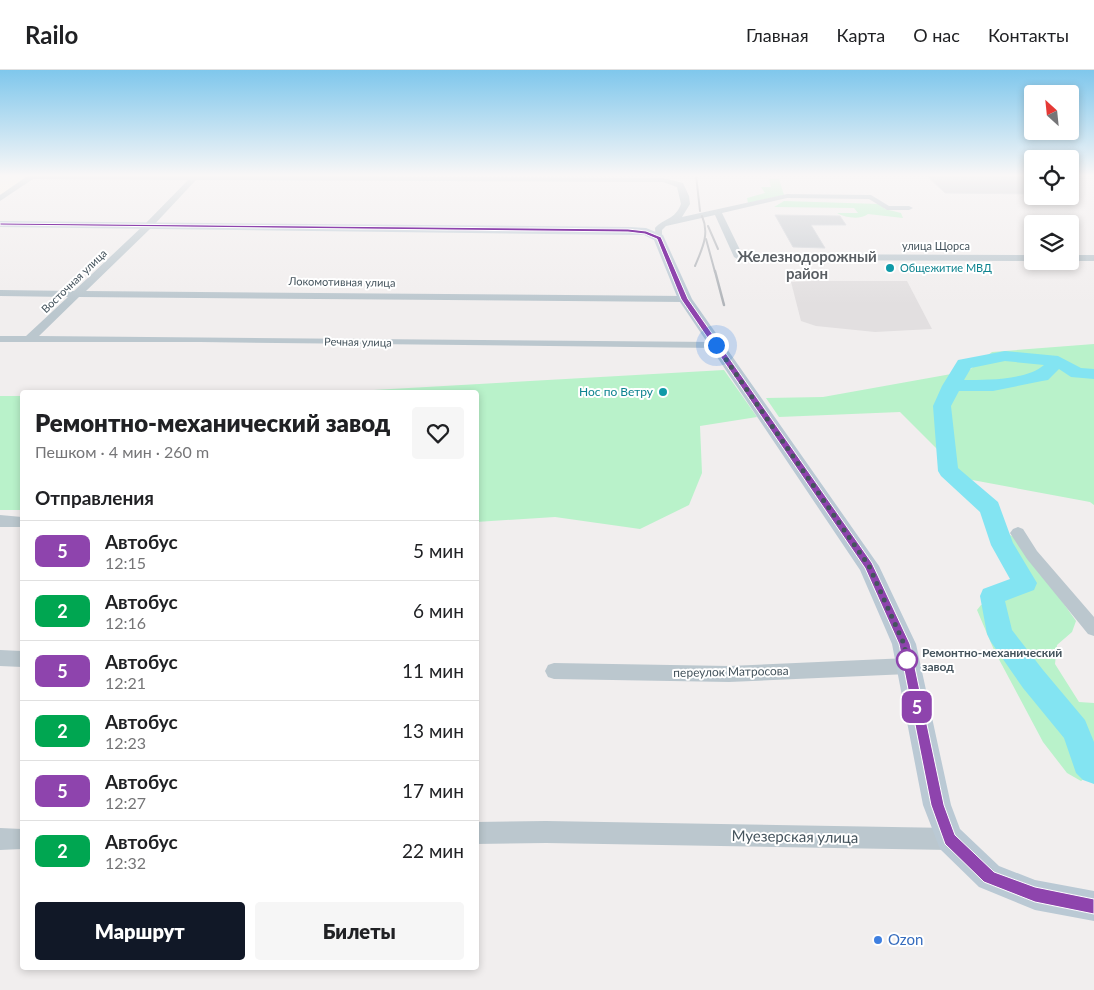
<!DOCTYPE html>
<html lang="ru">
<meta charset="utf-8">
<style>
:root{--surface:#fff;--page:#f6f6f6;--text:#202124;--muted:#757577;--line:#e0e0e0;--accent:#111827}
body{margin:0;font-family:Lato,sans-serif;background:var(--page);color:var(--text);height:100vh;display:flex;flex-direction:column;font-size:19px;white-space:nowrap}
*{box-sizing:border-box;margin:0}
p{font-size:16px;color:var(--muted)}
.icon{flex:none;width:28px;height:28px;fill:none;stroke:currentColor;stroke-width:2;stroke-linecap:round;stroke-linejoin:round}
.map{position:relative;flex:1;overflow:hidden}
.details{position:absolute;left:20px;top:320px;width:459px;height:580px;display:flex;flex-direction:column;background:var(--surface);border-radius:5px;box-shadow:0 2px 8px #0003}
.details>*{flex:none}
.badge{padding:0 10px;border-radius:8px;font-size:18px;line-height:32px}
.needle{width:32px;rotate:333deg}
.controls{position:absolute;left:1024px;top:15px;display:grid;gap:10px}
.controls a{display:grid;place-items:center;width:55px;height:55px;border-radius:5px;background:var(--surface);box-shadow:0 2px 8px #0003;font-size:25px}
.you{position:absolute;width:25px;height:25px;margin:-12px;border:4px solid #fff;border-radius:50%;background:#1a73e8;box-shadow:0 0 0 8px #1a73e833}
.map>.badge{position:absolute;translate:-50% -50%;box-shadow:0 0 0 2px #fff}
h2{padding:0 15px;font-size:19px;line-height:45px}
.round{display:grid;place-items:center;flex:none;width:52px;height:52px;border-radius:5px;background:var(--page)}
.headline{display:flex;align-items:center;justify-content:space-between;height:85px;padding:0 15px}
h1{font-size:24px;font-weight:800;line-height:38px}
.cta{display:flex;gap:10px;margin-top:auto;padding:10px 15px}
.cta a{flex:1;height:58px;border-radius:5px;background:var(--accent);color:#fff;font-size:20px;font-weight:800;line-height:58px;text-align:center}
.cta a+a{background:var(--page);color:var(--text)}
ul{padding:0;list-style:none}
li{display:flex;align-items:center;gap:15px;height:60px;padding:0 15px;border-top:1px solid var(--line)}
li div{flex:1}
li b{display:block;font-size:19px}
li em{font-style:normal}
li .badge{min-width:55px;font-weight:700;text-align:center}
header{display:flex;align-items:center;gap:30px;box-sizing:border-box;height:70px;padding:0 25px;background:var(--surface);border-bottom:1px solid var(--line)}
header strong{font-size:24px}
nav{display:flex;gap:28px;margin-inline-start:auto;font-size:18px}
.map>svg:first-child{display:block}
.commercial{fill:#fdf4e6}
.education{fill:#e2dfe0}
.green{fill:#b9f2ca}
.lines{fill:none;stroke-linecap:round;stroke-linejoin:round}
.river{fill:#83e4f2;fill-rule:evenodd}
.building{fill:#c8ccd1;stroke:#d2d5da}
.street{fill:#bbc7ce;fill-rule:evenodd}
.secondary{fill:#bac9d4;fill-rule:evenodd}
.rail-far1{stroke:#b0b4b9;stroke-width:2}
.rail{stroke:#b0b4b9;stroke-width:2.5}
.line{fill:#8e44ad;stroke:#fff}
.walk{stroke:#45545d;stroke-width:5;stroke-dasharray:0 9}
.culture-dot{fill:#0f9aa8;stroke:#fff;stroke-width:2}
.stop-dot{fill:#fff;stroke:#8e44ad;stroke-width:2.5}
.shop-dot{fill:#3f7fe0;stroke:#fff;stroke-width:2}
.labels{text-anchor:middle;stroke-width:4;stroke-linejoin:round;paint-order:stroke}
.far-street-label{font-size:11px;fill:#45545d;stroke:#fff}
.far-culture-label{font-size:11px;fill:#0d838f;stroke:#fff;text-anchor:start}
.culture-label{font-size:12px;fill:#0d838f;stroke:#fff;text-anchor:end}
.stop-label{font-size:12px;font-weight:bold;fill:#45545d;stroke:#fff;text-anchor:start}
.street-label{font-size:12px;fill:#45545d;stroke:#fff}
.far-district-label{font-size:15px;font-weight:bold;fill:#5a5f64;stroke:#fff}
.near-street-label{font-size:15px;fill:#45545d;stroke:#fff}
.near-shop-label{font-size:15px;fill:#366cbe;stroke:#fff;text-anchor:start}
</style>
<header>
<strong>Railo</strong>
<nav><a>Главная</a><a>Карта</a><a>О нас</a><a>Контакты</a></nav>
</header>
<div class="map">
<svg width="1094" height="920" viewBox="0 0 1094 920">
<rect width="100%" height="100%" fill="#f1eeee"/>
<polygon class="commercial" points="0,105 31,105 2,124 0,124"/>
<polygon class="education" points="812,208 820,208 822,211 907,211 932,259 875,262 816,256 801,251 791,212 813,211"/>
<g class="green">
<polygon points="769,109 779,109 784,125 748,133 747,128 765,123 761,117 771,117"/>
<path d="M784,131L879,134L885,139L901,143L903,148L868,144C860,150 846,148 837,143H858L854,138L774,137Z"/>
<polygon points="1094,274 1094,435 1090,432 967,409 900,342 779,347 766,328 823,327 968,301 992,282"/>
<polygon points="724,300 757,347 700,356 702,403 689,435 640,459 555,447 476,452 476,322 338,322"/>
<rect x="0" y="326" width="22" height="114"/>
<polygon points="1010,465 1018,469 1076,551 1072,562 1057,575 1055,594 1079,632 1094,633 1094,701 1081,711 1067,703 1043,672 994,580 977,540 981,535 1014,526 1033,517 1003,468"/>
</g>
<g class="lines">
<path class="river" d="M1005,281L1058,286L1081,298L1094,299V309L1071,307L1059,299L1048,310L1042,311L993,321H959L951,336L958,398L998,432L1013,473L1037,513L1034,520L1005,531L1012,560L1043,600L1085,650L1094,672V714L1083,710L1076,703L1064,668L1023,618L991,572L987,564L980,526L983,519L1010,509L991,475L980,442L941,406L938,401L933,336L942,316L958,290ZM1005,291L1044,295C1027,310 987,310 964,310L971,298Z"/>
</g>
<g class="building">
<polygon points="926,105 1032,105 1032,124 945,123"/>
<polygon points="775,145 840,146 846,155 811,155 825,178 793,177"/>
</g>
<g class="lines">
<g class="street">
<path d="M29,105L663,108L683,113L689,126L690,134L682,147L787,124L871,125L889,136H909L913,138L909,140H887L869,129L787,128L722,143L742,184L1032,185V191L739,190L734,187L715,145L666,156L662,160V170H656L655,158C664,148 675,150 681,134L677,117L663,112L196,110L151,158L86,221L685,226L690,229L685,232L79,227L39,266L716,272L722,275L716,278L200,272H0V266H26L68,227L0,226V220L74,221L145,154L188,110L33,109L0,131V125Z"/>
<rect x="1070" y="185" width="24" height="6"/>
<polygon points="0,445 22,447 22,457 0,457"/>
<polygon points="1018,457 1023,459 1037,481 1094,547 1094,566 1088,564 1027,489 1010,463 1013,459"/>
<polygon points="0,580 22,581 22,597 0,596"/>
<polygon points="908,588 914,590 917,596 914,602 908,604 729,612 554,609 548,607 545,601 548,595 554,593 729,596"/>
<polygon points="546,751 950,758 958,761 961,769 958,777 950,780 546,773 476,774 476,752"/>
<polygon points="0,758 22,759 22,779 0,780"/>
</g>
<polygon class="secondary" points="0,151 629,157 646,158 663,165 692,229 879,496 916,574 951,735 960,759 999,796 1035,810 1094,821 1094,851 1035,840 979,817 940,779 923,735 892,574 860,500 678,229 654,170 644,165 629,165 0,157"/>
<g class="rail-far1">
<polyline points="696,105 700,141"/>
<polyline points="708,156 718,179"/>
<polyline points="706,169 715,202"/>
<path d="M695,196C702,179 710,164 702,146"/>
</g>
<polyline class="rail" points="715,201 724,235"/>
</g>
<linearGradient id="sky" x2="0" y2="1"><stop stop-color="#7fc7ec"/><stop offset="0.45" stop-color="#f9f7f7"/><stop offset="1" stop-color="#f9f7f7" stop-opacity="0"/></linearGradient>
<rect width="1094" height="234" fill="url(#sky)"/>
<polygon class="line" points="0,153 628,159 646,161 661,167 688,229 872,493 910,574 944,735 955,765 994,802 1035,817 1094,829 1094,844 1035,832 984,812 945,774 931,735 899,574 865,498 681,229 657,169 645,164 628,162 0,155"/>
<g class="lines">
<polyline class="walk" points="716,275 869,496 904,574 907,590"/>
</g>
<g class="culture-dot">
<circle cx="890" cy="198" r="5"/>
<circle cx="663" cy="322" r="5"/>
</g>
<circle class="stop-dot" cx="907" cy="590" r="10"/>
<circle class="shop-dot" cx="878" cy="870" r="5"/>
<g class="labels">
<g class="far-street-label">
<text x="936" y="180">улица Щорса</text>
<text transform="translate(74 211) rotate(-44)" y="4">Восточная улица</text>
<text transform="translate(342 212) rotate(1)" y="4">Локомотивная улица</text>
<text transform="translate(358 272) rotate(1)" y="4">Речная улица</text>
</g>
<g class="far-culture-label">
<text x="900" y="202">Общежитие МВД</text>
</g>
<g class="culture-label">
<text x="653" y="326">Нос по Ветру</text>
</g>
<g class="stop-label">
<text x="922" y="587">Ремонтно-механический<tspan x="922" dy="14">завод</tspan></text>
</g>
<g class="street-label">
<text transform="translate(731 602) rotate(-1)" y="4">переулок Матросова</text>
</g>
<g class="far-district-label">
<text x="807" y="192">Железнодорожный<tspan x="807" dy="17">район</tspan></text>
</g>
<g class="near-street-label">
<text transform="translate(795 767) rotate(1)" y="5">Муезерская улица</text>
</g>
<g class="near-shop-label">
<text x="888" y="875">Ozon</text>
</g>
</g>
</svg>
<div class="controls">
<a><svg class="needle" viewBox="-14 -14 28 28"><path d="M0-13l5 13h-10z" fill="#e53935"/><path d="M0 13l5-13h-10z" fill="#757577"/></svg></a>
<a><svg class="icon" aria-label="locate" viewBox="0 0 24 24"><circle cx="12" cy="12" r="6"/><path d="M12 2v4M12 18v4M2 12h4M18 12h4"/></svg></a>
<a><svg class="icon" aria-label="layers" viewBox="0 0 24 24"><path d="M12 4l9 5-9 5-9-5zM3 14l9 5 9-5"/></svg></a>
</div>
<div class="you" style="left:716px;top:275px"></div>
<b class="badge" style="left:917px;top:637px;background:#8e44ad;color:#fff">5</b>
<section class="details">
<div class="headline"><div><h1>Ремонтно-механический завод</h1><p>Пешком · 4 мин · 260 m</p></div><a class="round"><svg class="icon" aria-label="heart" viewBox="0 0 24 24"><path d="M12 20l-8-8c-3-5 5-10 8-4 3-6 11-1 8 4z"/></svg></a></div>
<h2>Отправления</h2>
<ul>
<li><span class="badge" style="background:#8e44ad;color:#fff">5</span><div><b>Автобус</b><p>12:15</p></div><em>5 мин</em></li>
<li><span class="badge" style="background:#00a651;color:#fff">2</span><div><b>Автобус</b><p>12:16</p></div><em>6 мин</em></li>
<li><span class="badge" style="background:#8e44ad;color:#fff">5</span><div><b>Автобус</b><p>12:21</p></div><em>11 мин</em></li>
<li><span class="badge" style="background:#00a651;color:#fff">2</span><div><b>Автобус</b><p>12:23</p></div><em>13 мин</em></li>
<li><span class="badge" style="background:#8e44ad;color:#fff">5</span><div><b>Автобус</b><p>12:27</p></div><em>17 мин</em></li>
<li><span class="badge" style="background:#00a651;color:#fff">2</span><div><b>Автобус</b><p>12:32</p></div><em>22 мин</em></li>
</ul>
<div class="cta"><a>Маршрут</a><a>Билеты</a></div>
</section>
</div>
